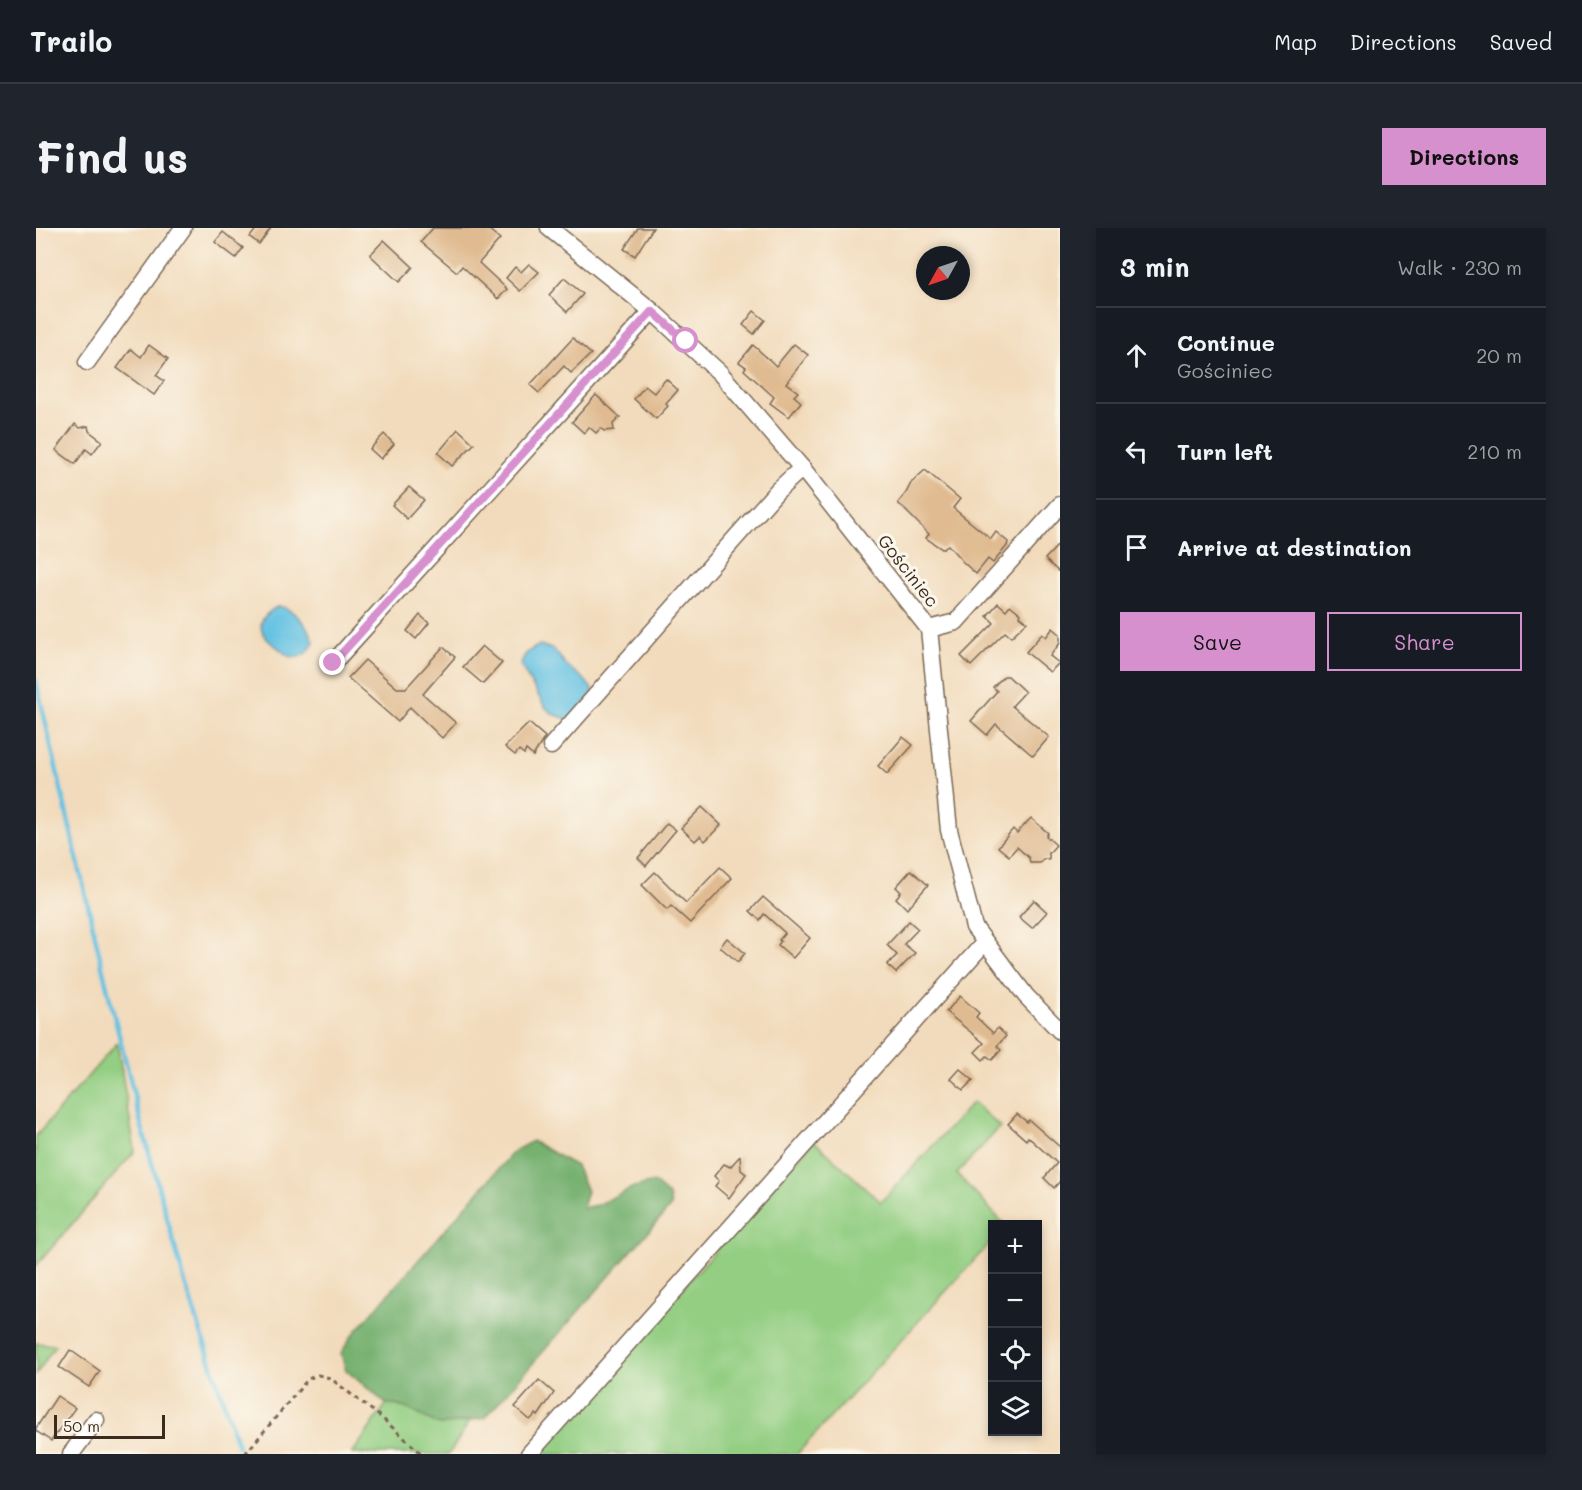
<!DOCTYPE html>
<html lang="en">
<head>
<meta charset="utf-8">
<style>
	:root { --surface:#171b24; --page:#20242c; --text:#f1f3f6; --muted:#9ea1a6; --line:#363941; --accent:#d690ce }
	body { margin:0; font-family:Mali,sans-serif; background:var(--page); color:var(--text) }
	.controls { position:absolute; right:18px; bottom:18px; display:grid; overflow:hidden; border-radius:0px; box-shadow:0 3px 9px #0003 }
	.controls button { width:54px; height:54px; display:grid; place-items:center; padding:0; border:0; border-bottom:2px solid var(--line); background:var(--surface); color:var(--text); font:30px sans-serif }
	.compass { position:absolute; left:880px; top:18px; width:54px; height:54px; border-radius:50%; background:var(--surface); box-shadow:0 3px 9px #0003; rotate:230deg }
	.scale { position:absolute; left:18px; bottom:15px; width:111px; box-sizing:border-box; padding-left:6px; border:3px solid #3b2a1e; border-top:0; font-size:16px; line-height:21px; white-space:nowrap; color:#3b2a1e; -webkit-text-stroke:4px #fbf7ec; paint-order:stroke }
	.stop { position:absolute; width:18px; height:18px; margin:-14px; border:4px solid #d690ce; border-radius:50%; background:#fff }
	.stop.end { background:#d690ce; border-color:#fff; box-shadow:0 2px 6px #0008 }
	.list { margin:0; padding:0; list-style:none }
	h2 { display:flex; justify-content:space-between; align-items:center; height:78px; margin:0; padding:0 24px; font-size:26px }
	h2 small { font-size:20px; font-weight:400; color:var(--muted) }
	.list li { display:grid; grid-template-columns:39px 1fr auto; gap:18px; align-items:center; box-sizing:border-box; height:96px; padding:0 24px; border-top:2px solid var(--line) }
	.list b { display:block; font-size:22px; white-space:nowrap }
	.list p { margin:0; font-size:20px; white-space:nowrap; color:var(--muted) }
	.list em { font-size:20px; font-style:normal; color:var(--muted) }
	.actions { display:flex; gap:12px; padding:18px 24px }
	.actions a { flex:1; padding:14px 0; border:2px solid var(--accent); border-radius:0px; text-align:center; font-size:21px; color:var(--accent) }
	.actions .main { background:var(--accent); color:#111 }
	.icon { flex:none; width:33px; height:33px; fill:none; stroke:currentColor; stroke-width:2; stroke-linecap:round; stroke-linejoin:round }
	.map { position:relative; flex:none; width:1024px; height:1226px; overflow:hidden; border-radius:0px }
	header { display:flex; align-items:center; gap:36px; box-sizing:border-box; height:84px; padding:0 30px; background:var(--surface); border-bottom:2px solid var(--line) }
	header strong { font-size:28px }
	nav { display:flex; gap:33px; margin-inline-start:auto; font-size:21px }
	.intro { display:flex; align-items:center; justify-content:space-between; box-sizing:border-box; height:144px; padding:0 36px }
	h1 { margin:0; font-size:42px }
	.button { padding:15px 27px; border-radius:0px; background:var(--accent); color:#111; font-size:21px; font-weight:700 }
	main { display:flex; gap:36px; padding:0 36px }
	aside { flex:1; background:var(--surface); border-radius:0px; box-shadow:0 3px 9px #0003 }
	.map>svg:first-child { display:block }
	.green { fill:#93ce82; stroke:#677c50; stroke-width:1.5 }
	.forest { fill:#76b170; stroke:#586e47; stroke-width:1.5 }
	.water { fill:#64c1e2; stroke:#507680; stroke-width:1.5 }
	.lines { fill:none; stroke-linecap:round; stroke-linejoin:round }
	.stream { stroke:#64c1e2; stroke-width:4.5 }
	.building { fill:#e0bb91 }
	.minor-casing { stroke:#7b6855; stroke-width:19 }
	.path { stroke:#7b6855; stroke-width:3; stroke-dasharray:4.5 4.5; stroke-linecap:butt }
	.minor { stroke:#fff; stroke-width:16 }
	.route { stroke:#d690ce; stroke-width:8 }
	.labels { text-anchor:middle; stroke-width:6; stroke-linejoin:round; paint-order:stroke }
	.street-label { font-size:18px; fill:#3b2a1e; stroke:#fbf7ec }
</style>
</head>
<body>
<header>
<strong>Trailo</strong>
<nav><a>Map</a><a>Directions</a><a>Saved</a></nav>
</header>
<div class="intro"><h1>Find us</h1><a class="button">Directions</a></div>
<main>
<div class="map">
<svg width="1024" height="1226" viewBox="0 0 1024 1226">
	<rect width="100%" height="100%" fill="#fbf7ec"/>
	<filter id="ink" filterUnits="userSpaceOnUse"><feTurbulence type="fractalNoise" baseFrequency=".0167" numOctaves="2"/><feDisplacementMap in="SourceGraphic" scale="12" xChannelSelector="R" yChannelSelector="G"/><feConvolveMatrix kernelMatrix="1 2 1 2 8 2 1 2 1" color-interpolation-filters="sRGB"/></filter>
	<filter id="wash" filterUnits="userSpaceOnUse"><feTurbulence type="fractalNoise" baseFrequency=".008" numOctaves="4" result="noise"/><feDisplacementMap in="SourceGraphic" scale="24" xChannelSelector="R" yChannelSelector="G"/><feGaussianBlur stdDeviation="1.35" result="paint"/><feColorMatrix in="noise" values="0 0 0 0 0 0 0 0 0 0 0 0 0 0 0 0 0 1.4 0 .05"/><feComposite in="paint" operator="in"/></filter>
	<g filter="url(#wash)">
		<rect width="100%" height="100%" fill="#f2dbbc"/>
		<g class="green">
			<polygon points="81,815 99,923 0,1038 0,908"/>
			<polygon points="937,874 964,899 921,946 968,996 957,996 956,1013 761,1226 498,1226 778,913 845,974"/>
			<polygon points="0,1115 19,1117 0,1147"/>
			<polygon points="351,1175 370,1180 404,1197 434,1193 413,1226 316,1226"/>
		</g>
		<polygon class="forest" points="496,913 540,938 551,963 546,980 561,977 598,959 618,954 633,968 635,978 449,1190 404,1197 370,1180 349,1175 310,1142 305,1126 314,1110 478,923"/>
		<g class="water">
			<path d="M 243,378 C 260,382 272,398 278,414 C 274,423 264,433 253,428 C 249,426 245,422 241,419 C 220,405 219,390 243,378 Z"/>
			<path d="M 504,417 L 518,422 L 531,438 L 549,452 L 558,464 L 534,492 L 517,486 L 509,479 L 485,438 C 486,426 494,422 504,417 Z"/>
		</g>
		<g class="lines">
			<polyline class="stream" points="0,453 70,755 106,899 148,1052 202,1218"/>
		</g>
		<g id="blocks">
			<g class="building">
				<polygon points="221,0 235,0 223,16 214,9"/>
				<polygon points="397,0 451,0 464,11 443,35 471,61 462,71 426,38 421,44 385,14"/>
				<polygon points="602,0 617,0 599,28 588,21"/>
				<polygon points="187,4 207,20 200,30 179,14"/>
				<polygon points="348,12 377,39 363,54 334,27"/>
				<polygon points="493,36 503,44 484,63 470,50 479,39 485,44"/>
				<polygon points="528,50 547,66 531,84 513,67"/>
				<polygon points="718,83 729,92 718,106 707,97"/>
				<polygon points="537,110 555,126 535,145 528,138 503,165 494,157"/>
				<polygon points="758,116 772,127 750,155 762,164 758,168 765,174 753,189 734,175 738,169 708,142 710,139 703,134 717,117 740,138"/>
				<polygon points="113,117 132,131 120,147 128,153 118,167 81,140 95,121 105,129"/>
				<polygon points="630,151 642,162 630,176 632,178 620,191 598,171 609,158 618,165"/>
				<polygon points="560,167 584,189 577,196 578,202 568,203 565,200 560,205 553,199 548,205 536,194"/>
				<polygon points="39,196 44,200 52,198 53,203 66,213 56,226 50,221 39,236 20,222"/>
				<polygon points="422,201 438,216 416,238 402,225"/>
				<polygon points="348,206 358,216 345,231 334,221"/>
				<polygon points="889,242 924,271 917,280 955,311 960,304 972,314 971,318 957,335 952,331 940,346 927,334 912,317 906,321 890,310 893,306 862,275 870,265 875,255"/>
				<polygon points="373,259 388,272 371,291 356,277"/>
				<polygon points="1024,315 1024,345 1009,331"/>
				<polygon points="962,375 970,382 974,377 985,386 984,388 991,394 975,409 969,404 935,438 925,428 958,395 951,388"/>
				<polygon points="384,387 393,395 380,411 371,403"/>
				<polygon points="1017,400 1024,406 1024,415 1014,428 1023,435 1014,444 990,424 1006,406 1010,409"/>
				<polygon points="446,418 466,435 447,456 427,439"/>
				<polygon points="407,419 419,429 387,466 420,495 406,510 374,479 362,494 312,450 329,432 361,460 370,460"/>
				<polygon points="968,448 972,448 989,464 976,478 1013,509 997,528 960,496 951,507 935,493 961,463 957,459"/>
				<polygon points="493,495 509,509 497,528 490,522 488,526 483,522 479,527 469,519"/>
				<polygon points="867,509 877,517 851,546 842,538"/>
				<polygon points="666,579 685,597 669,613 664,608 659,613 645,600"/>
				<polygon points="995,590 1012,605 1010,608 1020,617 1013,625 1013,631 1007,631 1004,635 994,635 993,630 981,619 973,628 962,619 977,601 981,605"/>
				<polygon points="631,595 640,602 610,638 602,630"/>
				<polygon points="684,639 696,650 654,695 635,678 631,682 606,657 619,644 650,675"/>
				<polygon points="875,642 892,657 871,681 860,670 865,664 860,659"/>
				<polygon points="727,669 774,710 757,730 742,717 745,713 743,712 749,705 728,686 724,692 714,683"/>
				<polygon points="998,672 1011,684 996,700 983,689"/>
				<polygon points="873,693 882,701 868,716 879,725 860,745 851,737 861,727 851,717"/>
				<polygon points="691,710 709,725 702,734 684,719"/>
				<polygon points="924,768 943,785 940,789 957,805 962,800 970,808 961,818 965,822 956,832 951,828 947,832 939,824 948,815 910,784"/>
				<polygon points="924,841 937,852 927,862 915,851"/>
				<polygon points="981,886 991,894 993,892 1024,919 1024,953 1018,960 1008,950 1021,935 992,909 990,912 972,896"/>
				<polygon points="704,928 705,942 710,946 693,970 679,958 683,953 678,948 688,936 694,939"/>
				<polygon points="34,1122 64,1143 53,1159 23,1139"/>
				<polygon points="503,1152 518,1165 502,1188 500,1186 494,1192 479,1179"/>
				<polygon points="21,1168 39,1180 15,1213 0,1203 0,1200"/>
			</g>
		</g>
	</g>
	<g filter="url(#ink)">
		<use href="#blocks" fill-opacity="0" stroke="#7b6855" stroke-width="1.5"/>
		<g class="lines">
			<g class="minor-casing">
				<g id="minor">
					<polyline points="513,0 616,83 684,145 766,240 893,401 913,602 938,699 990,768 1024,803"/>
					<polyline points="51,134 147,0"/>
					<polyline points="893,401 920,394 1024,277"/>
					<polyline points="297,435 616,83"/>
					<polyline points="515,518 741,263 766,240"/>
					<polyline points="35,1226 60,1192"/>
					<polyline points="493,1226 949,714"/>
				</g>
			</g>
			<polyline class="path" points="209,1226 272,1151 282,1147 294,1150 346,1190 386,1226"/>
			<use href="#minor" class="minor"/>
		</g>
	</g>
	<g class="lines" filter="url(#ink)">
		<polyline class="route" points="297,435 616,83 650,113"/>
	</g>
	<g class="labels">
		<g class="street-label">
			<text transform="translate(872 343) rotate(52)" y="6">Gościniec</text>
		</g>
	</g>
</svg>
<div class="controls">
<button>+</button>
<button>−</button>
<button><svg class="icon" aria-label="locate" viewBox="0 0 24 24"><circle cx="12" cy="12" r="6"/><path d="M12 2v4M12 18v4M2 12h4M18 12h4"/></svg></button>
<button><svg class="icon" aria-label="layers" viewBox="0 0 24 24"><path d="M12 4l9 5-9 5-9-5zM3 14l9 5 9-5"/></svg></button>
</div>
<svg class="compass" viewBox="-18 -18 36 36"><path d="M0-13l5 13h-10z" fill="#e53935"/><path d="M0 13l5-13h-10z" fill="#9ea1a6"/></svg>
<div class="scale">50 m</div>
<div class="stop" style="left:650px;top:113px"></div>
<div class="stop end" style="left:297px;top:435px"></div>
</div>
<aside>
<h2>3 min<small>Walk · 230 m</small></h2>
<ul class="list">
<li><svg class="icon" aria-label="ahead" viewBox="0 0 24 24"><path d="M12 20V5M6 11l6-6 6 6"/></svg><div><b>Continue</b><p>Gościniec</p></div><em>20 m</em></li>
<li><svg class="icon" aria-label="left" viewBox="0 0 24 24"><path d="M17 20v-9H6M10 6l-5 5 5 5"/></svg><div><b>Turn left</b></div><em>210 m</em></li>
<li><svg class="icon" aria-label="arrive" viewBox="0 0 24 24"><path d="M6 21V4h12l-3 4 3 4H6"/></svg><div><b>Arrive at destination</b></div></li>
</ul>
<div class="actions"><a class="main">Save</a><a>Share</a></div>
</aside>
</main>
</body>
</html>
